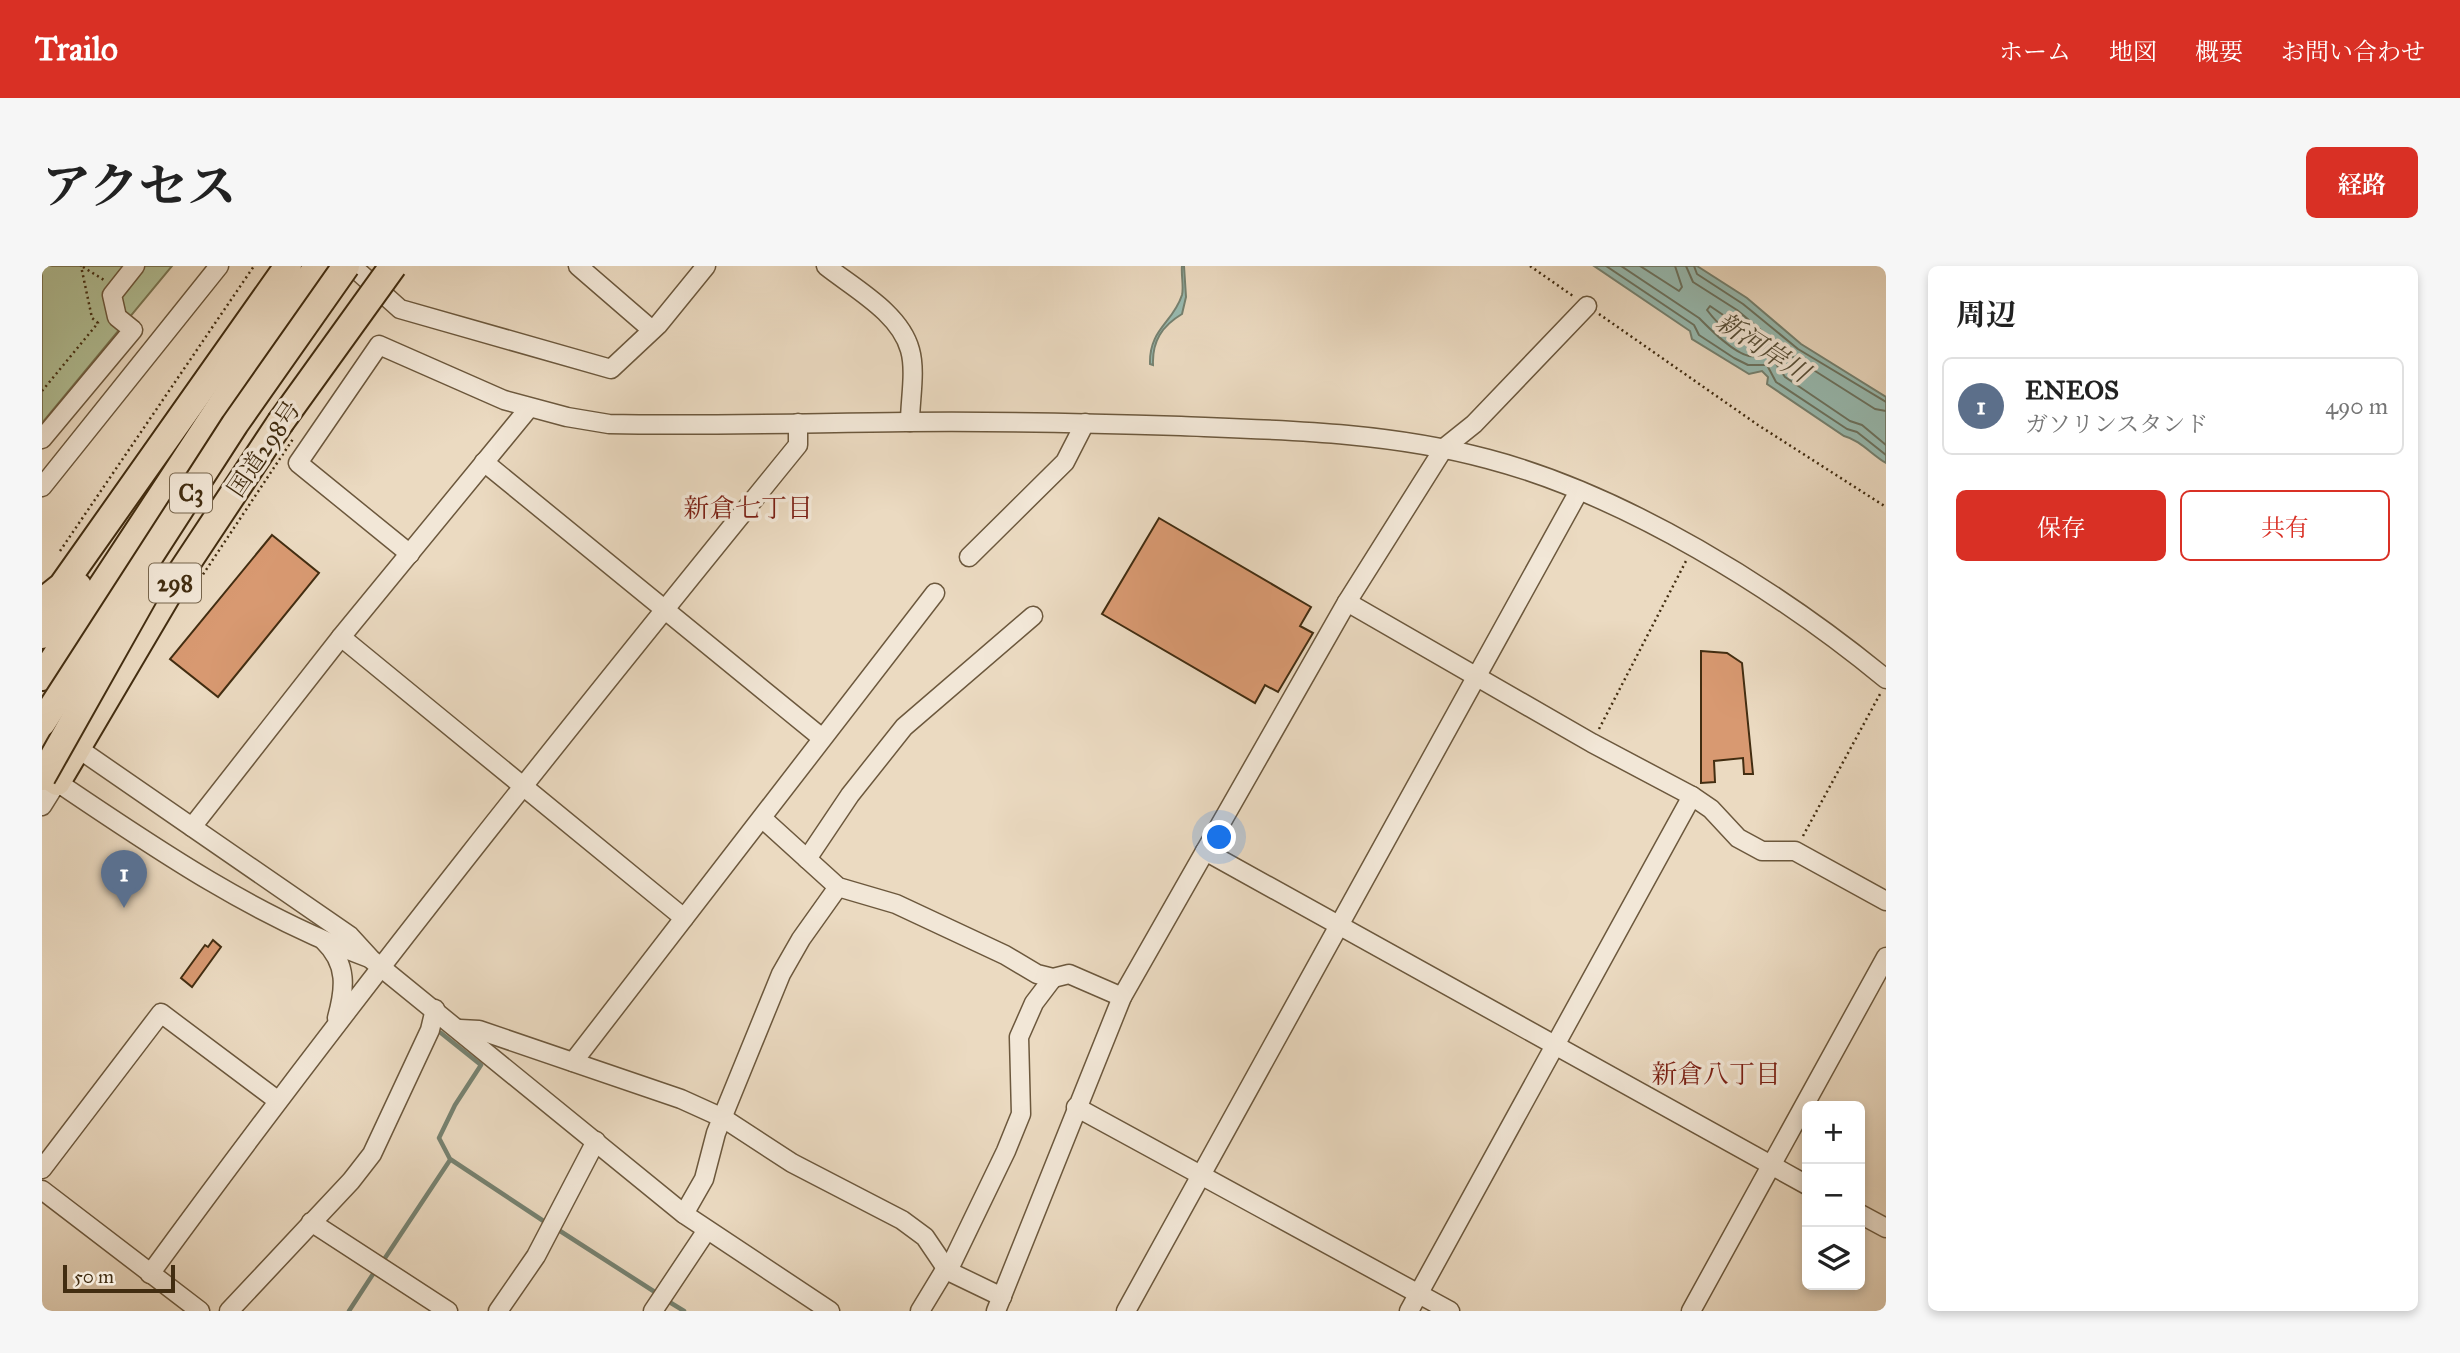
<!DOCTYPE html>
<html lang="ja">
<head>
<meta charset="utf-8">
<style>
	:root { --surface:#fff; --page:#f6f6f6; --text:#222; --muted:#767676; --line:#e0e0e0; --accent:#d93025 }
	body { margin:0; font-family:"IM FELL Great Primer","Noto Serif JP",serif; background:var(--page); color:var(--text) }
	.controls { position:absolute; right:21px; bottom:21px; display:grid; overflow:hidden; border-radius:10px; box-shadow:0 4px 10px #0003 }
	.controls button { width:63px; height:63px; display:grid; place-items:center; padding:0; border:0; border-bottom:2px solid var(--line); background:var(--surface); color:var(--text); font:35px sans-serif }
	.scale { position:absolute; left:21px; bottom:18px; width:112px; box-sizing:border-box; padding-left:7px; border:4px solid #422d11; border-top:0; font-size:19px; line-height:24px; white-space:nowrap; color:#422d11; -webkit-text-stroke:5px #f2e7d7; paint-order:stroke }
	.you { position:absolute; left:1178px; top:572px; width:24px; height:24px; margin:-18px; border:5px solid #fff; border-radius:50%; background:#1a73e8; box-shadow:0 0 0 10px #1a73e833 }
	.badge { display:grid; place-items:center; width:46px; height:46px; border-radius:50%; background:var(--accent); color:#fff; font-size:23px; font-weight:700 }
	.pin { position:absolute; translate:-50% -58px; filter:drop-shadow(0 2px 4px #0008) }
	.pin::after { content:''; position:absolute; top:37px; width:24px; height:21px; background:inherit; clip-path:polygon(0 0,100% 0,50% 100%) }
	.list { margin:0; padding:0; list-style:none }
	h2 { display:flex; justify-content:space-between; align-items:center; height:91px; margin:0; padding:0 28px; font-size:30px }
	h2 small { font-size:23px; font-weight:400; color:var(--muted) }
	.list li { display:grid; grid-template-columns:46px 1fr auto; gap:21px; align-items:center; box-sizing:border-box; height:98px; margin:0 14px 14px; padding:0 14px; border:2px solid var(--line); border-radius:10px }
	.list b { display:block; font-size:26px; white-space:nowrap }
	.list p { margin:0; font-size:23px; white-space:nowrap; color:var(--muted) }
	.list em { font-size:23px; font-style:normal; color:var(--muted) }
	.actions { display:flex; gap:14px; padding:21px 28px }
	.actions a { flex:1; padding:16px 0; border:2px solid var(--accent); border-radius:10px; text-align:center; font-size:24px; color:var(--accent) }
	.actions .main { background:var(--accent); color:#fff }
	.icon { flex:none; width:38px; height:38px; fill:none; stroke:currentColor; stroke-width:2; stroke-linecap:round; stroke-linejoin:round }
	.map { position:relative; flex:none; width:1844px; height:1045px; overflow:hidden; border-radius:10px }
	header { display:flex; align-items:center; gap:42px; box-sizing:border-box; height:98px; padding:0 35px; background:var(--accent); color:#fff }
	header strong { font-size:33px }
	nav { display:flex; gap:38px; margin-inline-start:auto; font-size:24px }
	.intro { display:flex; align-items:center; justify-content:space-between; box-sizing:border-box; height:168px; padding:0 42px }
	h1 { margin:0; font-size:49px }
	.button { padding:18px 32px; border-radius:10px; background:var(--accent); color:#fff; font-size:24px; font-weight:700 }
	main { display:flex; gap:42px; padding:0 42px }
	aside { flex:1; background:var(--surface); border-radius:10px; box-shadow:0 4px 10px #0003 }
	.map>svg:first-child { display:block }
	.green { fill:#b2c197; stroke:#7a7754; stroke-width:2 }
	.water { fill:#98bbb1; stroke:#768271; stroke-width:2 }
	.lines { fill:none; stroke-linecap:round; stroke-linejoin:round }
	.shore { stroke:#6d7461; stroke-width:2 }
	.stream { stroke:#768271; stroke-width:4.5 }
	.building { fill:#d89971; stroke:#422d11; stroke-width:2 }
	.minor-casing { stroke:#6c583d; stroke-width:21 }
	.highway-casing { stroke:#422d11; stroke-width:30 }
	.path { stroke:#422d11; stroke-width:2.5; stroke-dasharray:2 3.5; stroke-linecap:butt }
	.minor { stroke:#f2e7d7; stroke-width:18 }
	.highway { stroke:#ebdac1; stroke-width:26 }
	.highway-bridge-casing { stroke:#422d11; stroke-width:30; stroke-linecap:butt }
	.path-bridge { stroke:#422d11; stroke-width:2.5; stroke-dasharray:2 3.5; stroke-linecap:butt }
	.highway-bridge { stroke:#ebdac1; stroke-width:26 }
	.labels { text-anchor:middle; stroke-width:7; stroke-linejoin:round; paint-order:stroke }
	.shield { fill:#f2e7d7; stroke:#77654c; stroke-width:2 }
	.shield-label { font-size:23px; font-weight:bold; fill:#422d11 }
	.street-label { font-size:24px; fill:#422d11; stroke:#f2e7d7 }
	.water-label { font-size:26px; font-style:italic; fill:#585039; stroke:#f2e7d7 }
	.neighbourhood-label { font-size:26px; fill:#7a1f14; stroke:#f2e7d7 }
</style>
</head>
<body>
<header>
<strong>Trailo</strong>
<nav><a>ホーム</a><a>地図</a><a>概要</a><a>お問い合わせ</a></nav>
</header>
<div class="intro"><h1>アクセス</h1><a class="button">経路</a></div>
<main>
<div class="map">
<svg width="1844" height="1045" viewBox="0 0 1844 1045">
	<rect width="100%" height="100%" fill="#ebdac1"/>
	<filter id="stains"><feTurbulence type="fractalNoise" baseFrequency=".00286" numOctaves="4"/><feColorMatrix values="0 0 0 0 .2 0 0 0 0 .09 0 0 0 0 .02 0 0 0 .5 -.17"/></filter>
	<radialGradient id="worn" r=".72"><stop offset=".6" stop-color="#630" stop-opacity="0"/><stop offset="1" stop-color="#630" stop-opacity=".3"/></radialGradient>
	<polygon class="green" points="0,0 130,0 0,157"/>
	<g class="water">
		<path d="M 1140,0 L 1142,0 L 1144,31 L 1140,48 C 1120,60 1110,75 1111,99 L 1108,98 C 1107,63 1131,57 1140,29 C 1142,21 1139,8 1140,0 Z"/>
		<path d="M 1552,0 L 1655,0 L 1705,32 L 1759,78 L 1844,131 L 1844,197 C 1830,189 1818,174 1802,170 L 1725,118 L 1726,111 L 1720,105 L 1707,108 L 1650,73 L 1648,65 Z"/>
	</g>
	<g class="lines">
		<g class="shore">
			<polyline points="1564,0 1652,59 1657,69 1692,92 1706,99 1725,99 1734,116 1805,163 1815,166 1844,189"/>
			<path d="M 1579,0 L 1657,52 C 1667,62 1691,87 1707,90 C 1715,91 1721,88 1730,92 L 1743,111 L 1808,155 L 1820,159 L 1844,179"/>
			<polyline points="1598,0 1637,25 1640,21 1633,0"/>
			<polyline points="1644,0 1651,16 1695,44 1751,91 1833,143 1844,145"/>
			<polyline points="1652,0 1655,8 1701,38 1756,83 1844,136"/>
			<path d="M 1668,40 L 1709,68 L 1712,77 C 1696,79 1674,56 1665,44 Z"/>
		</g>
		<g class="stream">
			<polyline points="399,767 439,799 413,839 397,872 408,893 503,956"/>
			<polyline points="515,963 616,1028"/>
			<polyline points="343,992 408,894"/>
			<polyline points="629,1037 642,1045"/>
			<polyline points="307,1045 333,1005"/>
		</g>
	</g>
	<g class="building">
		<polygon points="1117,252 1269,341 1258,360 1271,367 1236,426 1223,419 1213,437 1060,348"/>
		<polygon points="230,269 277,307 176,431 128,393"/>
		<polygon points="1659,385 1685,387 1700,397 1711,508 1702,508 1701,492 1672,495 1673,516 1659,517"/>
		<polygon points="171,674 179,681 150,721 139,712 163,679 166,681"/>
	</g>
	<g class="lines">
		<g class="minor-casing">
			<g id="minor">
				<polyline points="310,0 358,43 569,103 616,59 664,0"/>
				<polyline points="536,0 610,64"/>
				<path d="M 784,0 C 813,23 858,47 868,84 C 874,105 868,134 868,156"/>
				<polyline points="0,173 91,64 75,51 70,29 93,0"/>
				<polyline points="442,196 780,472"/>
				<polyline points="0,221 177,0"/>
				<path d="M 368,288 L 256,197 L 337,79 L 462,134 L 525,151 L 567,158 C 666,160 765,157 864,156 C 955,155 1047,157 1139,160 C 1242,164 1347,166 1446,193 C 1583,229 1736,324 1844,413"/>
				<polyline points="927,291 1023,196 1043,157"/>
				<polyline points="1305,336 1550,477 1650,530 1669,543 1696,572 1720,585 1753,585 1844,635"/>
				<polyline points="299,371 642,652"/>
				<polyline points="34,481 308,670 330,694 642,948 788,1045"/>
				<path d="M 0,540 L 15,516 C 114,583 214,651 327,692"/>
				<polyline points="720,552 796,621 854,638 963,689 995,708 1011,712 1027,708 1080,731"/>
				<polyline points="150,561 299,371 487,142"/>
				<polyline points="1163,585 1765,919"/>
				<polyline points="765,593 808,529 862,461 991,350"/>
				<path d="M 282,675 C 306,698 303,723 295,752"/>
				<polyline points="418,763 437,764 639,833 681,852 750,897 860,954 883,971 906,1005 960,1031"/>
				<polyline points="531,796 893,327"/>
				<polyline points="1034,841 1408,1045"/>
				<polyline points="0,903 119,747 235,834"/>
				<polyline points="0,924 158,1045"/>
				<polyline points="642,948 662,913 674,867 739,708 759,673 796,621"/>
				<polyline points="1818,948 1844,962"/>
				<polyline points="269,956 406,1045"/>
				<polyline points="906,1005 964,885 979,848 977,771 992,737 1011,712"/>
				<path d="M 108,1008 C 315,724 535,451 756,179 L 756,157"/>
				<polyline points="187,1045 309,915 330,888 388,764 393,743"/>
				<polyline points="456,1045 494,990 554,875"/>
				<polyline points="611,1045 665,964"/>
				<polyline points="878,1045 904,1002"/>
				<polyline points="954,1045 1080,731 1305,336 1402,182 1432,158 1545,40"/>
				<polyline points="1084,1045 1537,225"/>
				<polyline points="1367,1045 1650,530"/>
				<polyline points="1649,1045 1844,691"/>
			</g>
		</g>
		<g class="highway-casing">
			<g id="highway">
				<polyline points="0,336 20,320 246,0"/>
				<polyline points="0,369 36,320"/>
				<polyline points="0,411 216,83 276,0"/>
				<polyline points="0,506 15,516 136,311 238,157"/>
			</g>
		</g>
		<g class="path">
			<polyline points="1488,0 1531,30"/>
			<polyline points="41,1 62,14"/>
			<polyline points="1557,48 1716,159 1844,241"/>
			<polyline points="0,125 56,57 50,52 39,0"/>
			<polyline points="18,285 212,0"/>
			<polyline points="1557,463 1644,295"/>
			<polyline points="1761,570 1838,428"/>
		</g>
		<use href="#minor" class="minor"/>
		<use href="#highway" class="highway"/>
		<g class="highway-bridge-casing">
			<g id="highway-bridge">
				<polyline points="238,157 351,0"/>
				<polyline points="0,457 193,158 304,0"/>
				<polyline points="0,511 107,321"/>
			</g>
		</g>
		<polyline class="path-bridge" points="158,313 251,173"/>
		<use href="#highway-bridge" class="highway-bridge"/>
	</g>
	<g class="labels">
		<g class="shield">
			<rect x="128" y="207.5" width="42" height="39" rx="5"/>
			<rect x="107" y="297.5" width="52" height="39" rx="5"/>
		</g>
		<g class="shield-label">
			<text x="149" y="235">C3</text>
			<text x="133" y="325">298</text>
		</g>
		<g class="street-label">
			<text transform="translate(222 183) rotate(-56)" y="8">国道298号</text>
		</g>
		<g class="water-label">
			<text transform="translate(1721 81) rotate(33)" y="9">新河岸川</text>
		</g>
		<g class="neighbourhood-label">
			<text x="706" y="251">新倉七丁目</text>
			<text x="1674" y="817">新倉八丁目</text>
		</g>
	</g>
	<rect width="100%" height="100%" filter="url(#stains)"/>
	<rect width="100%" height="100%" fill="url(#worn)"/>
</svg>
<div class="controls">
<button>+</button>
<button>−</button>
<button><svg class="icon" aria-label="layers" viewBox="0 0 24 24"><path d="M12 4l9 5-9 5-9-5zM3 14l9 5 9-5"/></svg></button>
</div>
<div class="scale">50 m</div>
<div class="you"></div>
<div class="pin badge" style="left:82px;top:642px;background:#5c6f8a">1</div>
</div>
<aside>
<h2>周辺<small></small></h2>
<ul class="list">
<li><span class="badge" style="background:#5c6f8a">1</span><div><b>ENEOS</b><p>ガソリンスタンド</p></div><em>490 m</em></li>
</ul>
<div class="actions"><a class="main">保存</a><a>共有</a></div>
</aside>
</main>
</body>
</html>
